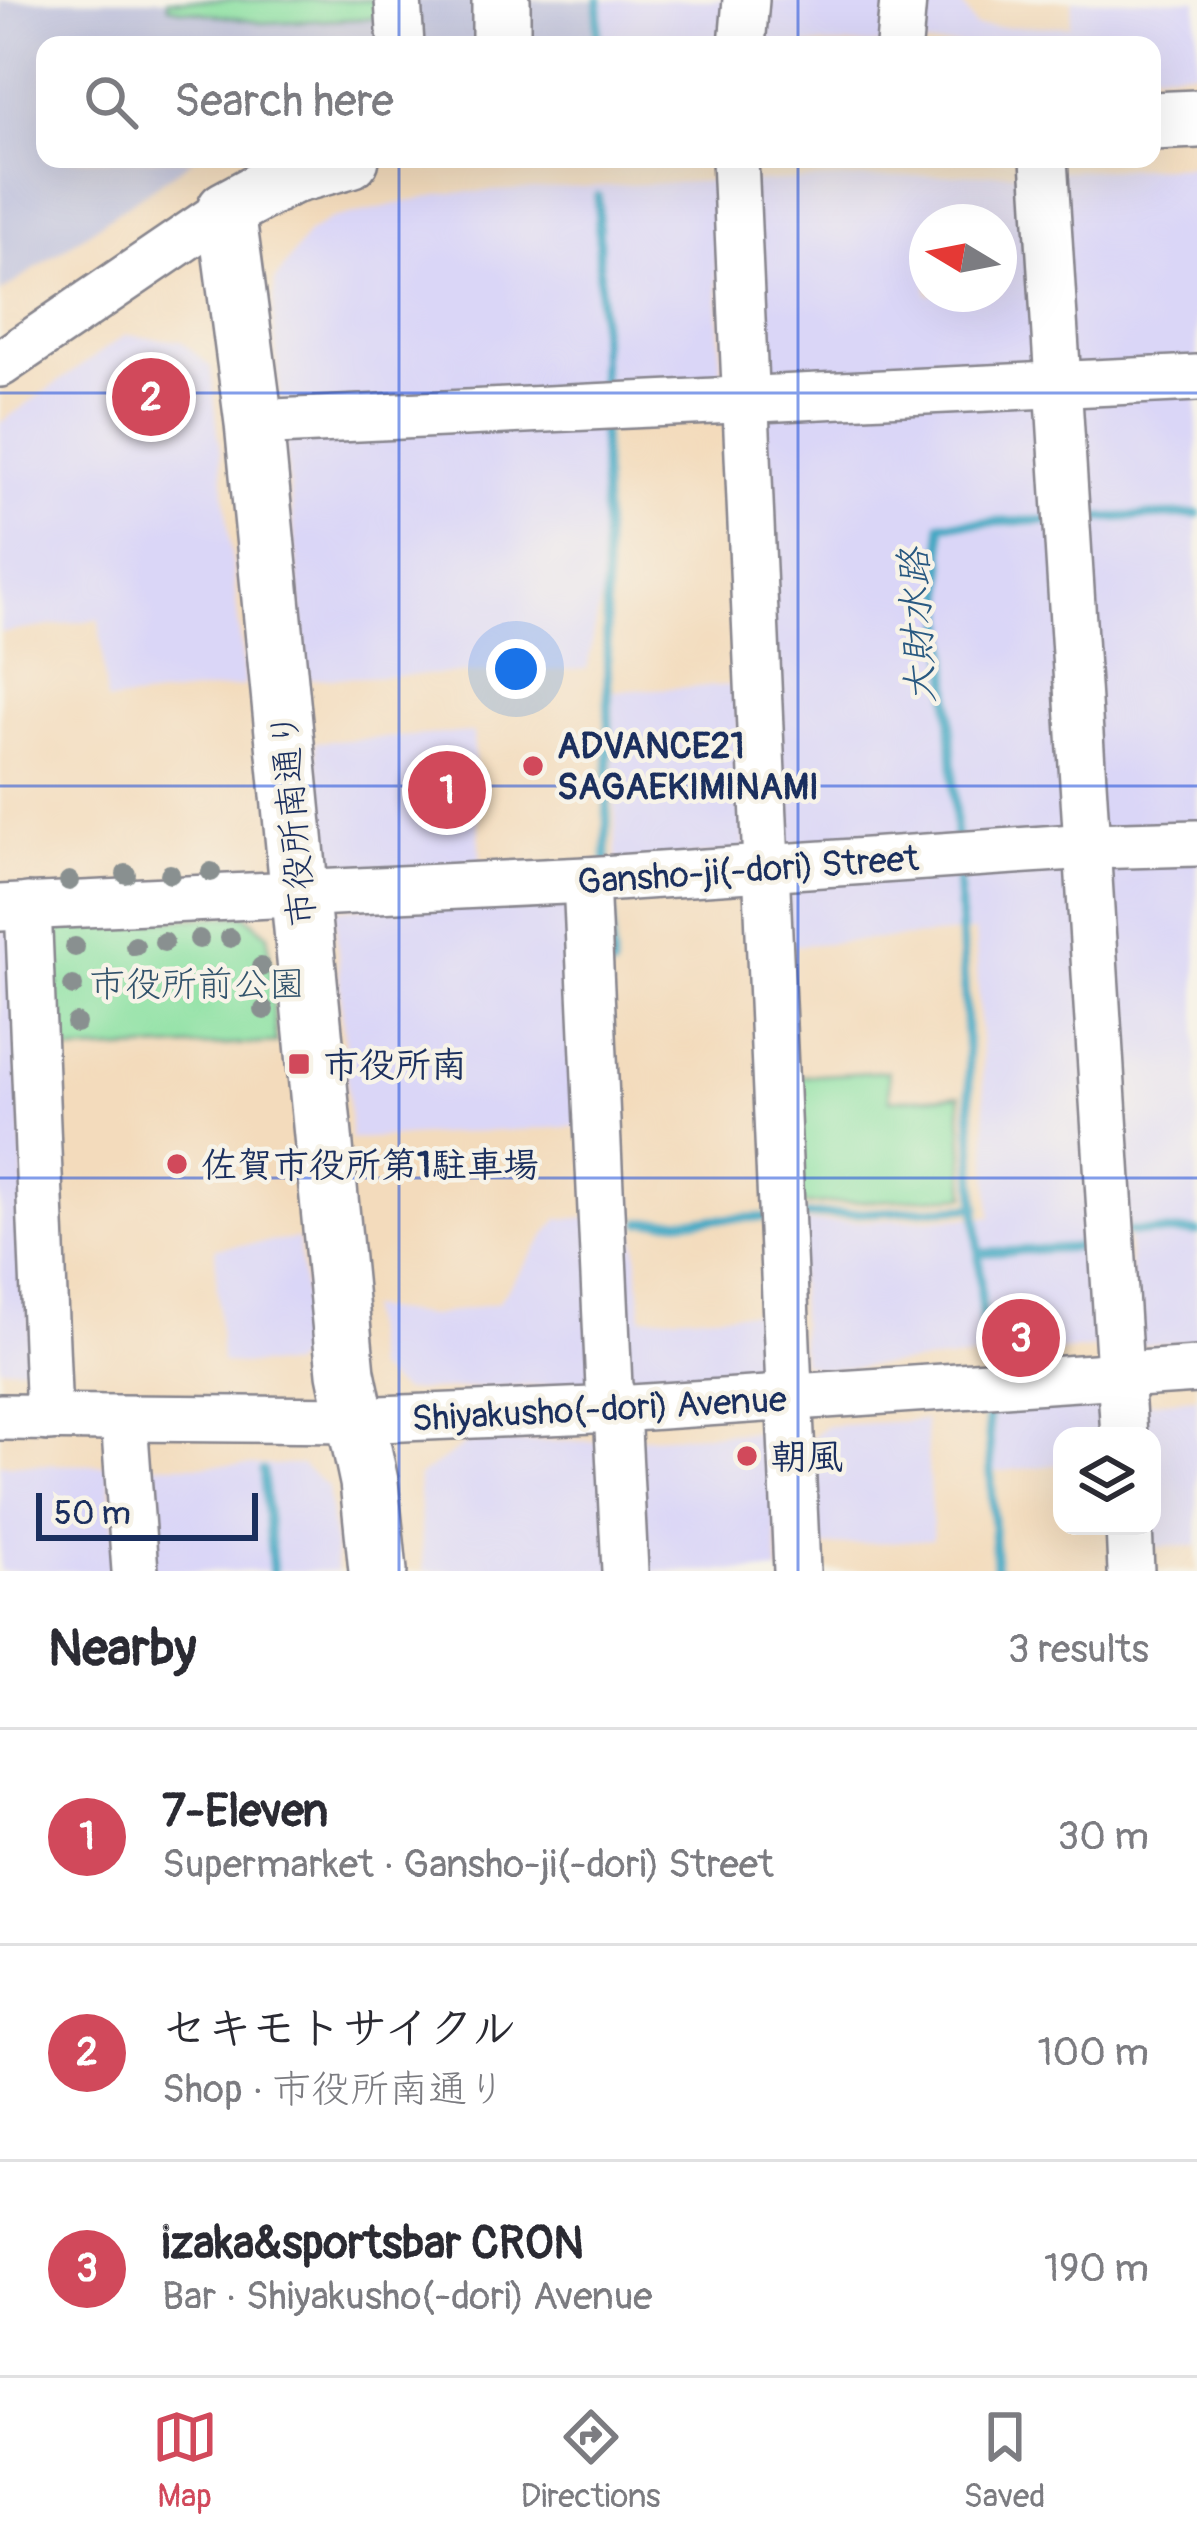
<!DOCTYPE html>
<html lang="en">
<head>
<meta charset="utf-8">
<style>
	:root { --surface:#fff; --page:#f2f2f3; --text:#2b2b33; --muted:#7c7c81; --line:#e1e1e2; --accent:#d1495b }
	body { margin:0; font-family:Pangolin,"Klee One",sans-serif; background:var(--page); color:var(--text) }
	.controls { position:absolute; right:36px; bottom:36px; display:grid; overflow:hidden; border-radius:24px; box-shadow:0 12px 48px #0002 }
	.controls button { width:108px; height:108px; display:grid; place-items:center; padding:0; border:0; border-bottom:3px solid var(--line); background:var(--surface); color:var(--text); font:60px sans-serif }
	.compass { position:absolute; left:909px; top:204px; width:108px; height:108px; border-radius:50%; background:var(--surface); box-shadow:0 12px 48px #0002; rotate:280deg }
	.scale { position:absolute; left:36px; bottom:30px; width:222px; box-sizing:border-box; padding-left:12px; border:6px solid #1b2f5e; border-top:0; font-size:33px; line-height:42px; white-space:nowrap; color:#1b2f5e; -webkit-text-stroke:9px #f7f3e8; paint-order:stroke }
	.you { position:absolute; left:516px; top:669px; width:42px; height:42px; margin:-30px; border:9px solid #fff; border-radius:50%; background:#1a73e8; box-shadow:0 0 0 18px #1a73e833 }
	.badge { display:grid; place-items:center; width:78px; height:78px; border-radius:50%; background:var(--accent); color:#fff; font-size:39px; font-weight:700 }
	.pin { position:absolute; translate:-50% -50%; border:6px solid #fff; box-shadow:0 3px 12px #0006 }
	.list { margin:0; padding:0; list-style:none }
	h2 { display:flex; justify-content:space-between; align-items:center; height:156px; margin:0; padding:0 48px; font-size:51px }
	h2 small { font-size:39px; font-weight:400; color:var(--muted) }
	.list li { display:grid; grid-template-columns:78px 1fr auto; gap:36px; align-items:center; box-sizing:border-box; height:216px; padding:0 48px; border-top:3px solid var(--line) }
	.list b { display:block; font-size:45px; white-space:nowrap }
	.list p { margin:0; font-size:39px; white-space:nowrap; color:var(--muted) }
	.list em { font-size:39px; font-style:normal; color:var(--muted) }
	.icon { flex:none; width:66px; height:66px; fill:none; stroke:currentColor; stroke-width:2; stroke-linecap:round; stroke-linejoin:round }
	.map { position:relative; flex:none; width:1197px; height:1571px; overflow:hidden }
	.search { position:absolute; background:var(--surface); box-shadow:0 12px 48px #0002; left:36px; right:36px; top:36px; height:132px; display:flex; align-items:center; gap:30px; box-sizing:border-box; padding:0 42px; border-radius:24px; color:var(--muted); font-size:45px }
	.sheet { height:804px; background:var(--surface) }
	nav { display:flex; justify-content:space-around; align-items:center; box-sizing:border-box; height:168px; border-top:3px solid var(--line); background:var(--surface); font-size:33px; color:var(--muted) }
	nav a { display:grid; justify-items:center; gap:6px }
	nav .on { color:var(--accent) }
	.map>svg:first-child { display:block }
	.built { fill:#dad6f7; fill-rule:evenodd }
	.industrial { fill:#c0c2dd }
	.green { fill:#8ce1a3; stroke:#548880; stroke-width:3 }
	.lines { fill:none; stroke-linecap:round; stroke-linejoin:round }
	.stream { stroke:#43a7c3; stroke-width:9 }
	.minor-casing { stroke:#87858d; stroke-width:50 }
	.major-casing { stroke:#87858d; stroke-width:62 }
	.minor { stroke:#fff; stroke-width:45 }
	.major { stroke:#fff; stroke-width:57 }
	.tree { fill:#899090 }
	.grid { fill:none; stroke:#1d4ed8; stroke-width:3; stroke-opacity:0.55 }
	.poi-dot { fill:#d1495b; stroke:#f7f3e8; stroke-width:4.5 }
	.labels { text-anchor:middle; stroke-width:9; stroke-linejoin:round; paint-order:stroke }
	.poi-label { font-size:36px; font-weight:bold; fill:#1b2f5e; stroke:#f7f3e8; text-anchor:start }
	.street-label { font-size:36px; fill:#1b2f5e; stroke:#f7f3e8 }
	.park-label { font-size:36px; fill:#32536c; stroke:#f7f3e8 }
	.water-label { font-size:39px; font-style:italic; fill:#295981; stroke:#f7f3e8 }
</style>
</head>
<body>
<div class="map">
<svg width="1197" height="1571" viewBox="0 0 1197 1571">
	<rect width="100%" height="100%" fill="#f7f3e8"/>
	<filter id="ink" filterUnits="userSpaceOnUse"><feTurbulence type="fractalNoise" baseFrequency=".00833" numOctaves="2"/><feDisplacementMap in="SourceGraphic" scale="24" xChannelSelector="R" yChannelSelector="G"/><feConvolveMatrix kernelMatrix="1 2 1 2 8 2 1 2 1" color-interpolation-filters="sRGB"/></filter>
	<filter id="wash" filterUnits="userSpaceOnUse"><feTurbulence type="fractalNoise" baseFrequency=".004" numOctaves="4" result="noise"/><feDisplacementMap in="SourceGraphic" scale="48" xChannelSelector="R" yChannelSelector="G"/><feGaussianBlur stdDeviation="2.7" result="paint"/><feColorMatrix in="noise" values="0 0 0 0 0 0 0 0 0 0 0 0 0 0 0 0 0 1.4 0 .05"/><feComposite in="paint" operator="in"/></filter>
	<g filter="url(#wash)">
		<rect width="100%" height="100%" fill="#f3dbbc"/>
		<g class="built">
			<polygon points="601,0 959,0 976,27 1070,26 1073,0 1197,0 1197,70 1152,72 1152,45 601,45"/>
			<path d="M 1197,166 L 1197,831 L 781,845 L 763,407 L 1069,371 L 776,381 L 760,374 L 750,182 ZM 927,222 L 999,222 L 999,294 L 927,294 Z"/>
			<polygon points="713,181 722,388 598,395 601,597 587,669 308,679 273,318 275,281 308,233 331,219 446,193"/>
			<polygon points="125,335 181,341 211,367 245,686 107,702 99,619 0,633 0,423"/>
			<polygon points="737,685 746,851 616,864 613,691"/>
			<polygon points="473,732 481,869 339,876 327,866 315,742"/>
			<polygon points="1197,856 1197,1341 1136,1346 1102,859"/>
			<polygon points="1077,860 1111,1347 819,1370 802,1362 796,1223 991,1217 975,932 788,946 786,891 799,880"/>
			<polygon points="577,895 588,1126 351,1139 335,909"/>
			<polygon points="0,931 14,931 32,1367 0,1367"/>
			<polygon points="633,1198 642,1317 767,1312 772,1366 765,1375 619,1381 608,1199"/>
			<polygon points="591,1218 598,1384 402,1391 374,1370 367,1308 431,1316 497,1303 558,1219"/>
			<polygon points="298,1239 310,1347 290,1366 221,1363 215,1248"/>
			<polygon points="1197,1398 1197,1546 1140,1547 1139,1526 1152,1526 1152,1436 1134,1436 1132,1404"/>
			<polygon points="1114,1402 1117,1436 1062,1436 1062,1464 995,1472 993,1412"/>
			<polygon points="925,1420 933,1539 812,1547 807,1442 825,1426"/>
			<polygon points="771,1431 778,1571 634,1571 628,1438"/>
			<polygon points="613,1441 618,1571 424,1571 418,1477 469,1442"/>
			<polygon points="0,1464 108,1465 118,1571 0,1571"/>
			<polygon points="141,1465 302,1465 328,1487 337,1571 150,1571"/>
		</g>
		<g class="industrial">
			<polygon points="0,0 481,0 482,45 45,45 45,159 194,159 0,293"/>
			<rect x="521" y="0" width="80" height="45"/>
		</g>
		<g class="green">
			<polygon points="168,0 380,0 381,18 262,23 168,7"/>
			<polygon points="245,915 268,934 276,1043 49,1053 42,928"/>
			<polygon points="888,1071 890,1100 960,1095 966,1196 799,1205 792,1077"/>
		</g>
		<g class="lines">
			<g class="stream">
				<polyline points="597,45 599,0"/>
				<polyline points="598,196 602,385"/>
				<polyline points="602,421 609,738 606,863"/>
				<polyline points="1078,519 1197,514"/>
				<polyline points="956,836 941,524 1055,520"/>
				<polyline points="958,874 984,1352"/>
				<polyline points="611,896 612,967"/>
				<polyline points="797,1216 978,1207"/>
				<polyline points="641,1222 768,1217"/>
				<polyline points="1128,1232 1197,1232"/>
				<polyline points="980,1253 1079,1247 1098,1237"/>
				<polyline points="988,1417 996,1571"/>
				<polyline points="263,1471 273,1571"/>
			</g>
		</g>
	</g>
	<g filter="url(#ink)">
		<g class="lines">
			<g class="minor-casing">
				<g id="minor">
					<polyline points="398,0 401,45"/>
					<polyline points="742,45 746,0"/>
					<polyline points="899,45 903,0"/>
					<polyline points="735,159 797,1571"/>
					<polyline points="1044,159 1124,1436"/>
					<polyline points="0,364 226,210"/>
					<polyline points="254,423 1197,378"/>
					<polyline points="586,880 609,1387 617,1409 625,1571"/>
					<polyline points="28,906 49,1418"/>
					<polyline points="0,908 586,880 1089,846 1197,843"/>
					<polyline points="0,1417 356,1420 617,1409 1197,1370"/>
					<polyline points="124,1419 135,1571"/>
					<polyline points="1129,1526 1131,1571"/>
				</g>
			</g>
			<g class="major-casing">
				<g id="major">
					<polyline points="501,0 501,45"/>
					<polyline points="1152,121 1197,119"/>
					<polyline points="350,159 289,176 226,210 254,423 346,1373 369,1482 378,1571"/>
				</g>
			</g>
			<use href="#minor" class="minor"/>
			<use href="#major" class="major"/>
		</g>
		<g class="tree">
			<circle cx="211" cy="872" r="10"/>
			<circle cx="126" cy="874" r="10"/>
			<circle cx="170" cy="874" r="10"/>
			<circle cx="69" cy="881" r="10"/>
			<circle cx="230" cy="938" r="10"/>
			<circle cx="199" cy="939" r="10"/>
			<circle cx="164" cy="942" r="10"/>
			<circle cx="135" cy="946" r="10"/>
			<circle cx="75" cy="947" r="10"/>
			<circle cx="261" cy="967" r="10"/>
			<circle cx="73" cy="986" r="10"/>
			<circle cx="264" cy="1010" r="10"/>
			<circle cx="76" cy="1023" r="10"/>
		</g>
	</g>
	<path class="grid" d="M 399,0 L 399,45M 798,0 L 798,45M 399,159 L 399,1571M 798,159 L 798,1571M 0,393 L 1197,393M 0,786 L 1197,786M 0,1178 L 1197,1178"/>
	<g class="poi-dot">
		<circle cx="533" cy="766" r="12"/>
		<rect x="287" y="1052" width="24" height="24" rx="6"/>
		<circle cx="177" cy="1164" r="12"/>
		<circle cx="747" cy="1456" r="12"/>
	</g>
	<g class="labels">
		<g class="poi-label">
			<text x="557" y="758">ADVANCE21<tspan x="557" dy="41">SAGAEKIMINAMI</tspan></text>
			<text x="323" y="1077">市役所南</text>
			<text x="201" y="1177">佐賀市役所第1駐車場</text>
			<text x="771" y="1469">朝風</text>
		</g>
		<g class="street-label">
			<text transform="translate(292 819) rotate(-95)" y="13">市役所南通り</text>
			<text transform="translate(748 869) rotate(-4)" y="13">Gansho-ji(-dori) Street</text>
			<text transform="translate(599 1408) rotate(-3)" y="13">Shiyakusho(-dori) Avenue</text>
		</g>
		<g class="park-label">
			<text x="197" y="996">市役所前公園</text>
		</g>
		<g class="water-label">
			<text transform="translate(916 626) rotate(-93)" y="14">大財水路</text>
		</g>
	</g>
</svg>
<div class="controls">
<button><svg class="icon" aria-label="layers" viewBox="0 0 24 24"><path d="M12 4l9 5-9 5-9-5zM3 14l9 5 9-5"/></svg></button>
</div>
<svg class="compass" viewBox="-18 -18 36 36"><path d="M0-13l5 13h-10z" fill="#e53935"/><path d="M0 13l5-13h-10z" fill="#7c7c81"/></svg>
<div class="scale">50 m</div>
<div class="you"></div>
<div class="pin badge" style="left:447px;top:790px">1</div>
<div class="pin badge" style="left:151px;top:397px">2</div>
<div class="pin badge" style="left:1021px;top:1338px">3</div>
<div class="search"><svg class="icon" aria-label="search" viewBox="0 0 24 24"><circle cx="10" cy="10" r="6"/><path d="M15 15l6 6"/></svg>Search here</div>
</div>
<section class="sheet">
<h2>Nearby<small>3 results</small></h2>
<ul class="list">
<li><span class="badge">1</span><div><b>7-Eleven</b><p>Supermarket · Gansho-ji(-dori) Street</p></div><em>30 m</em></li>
<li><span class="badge">2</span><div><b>セキモトサイクル</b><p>Shop · 市役所南通り</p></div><em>100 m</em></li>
<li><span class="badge">3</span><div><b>izaka&amp;sportsbar CRON</b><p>Bar · Shiyakusho(-dori) Avenue</p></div><em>190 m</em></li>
</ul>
</section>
<nav>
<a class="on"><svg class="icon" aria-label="map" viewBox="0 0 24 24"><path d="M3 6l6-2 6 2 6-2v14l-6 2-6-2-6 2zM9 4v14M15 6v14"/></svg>Map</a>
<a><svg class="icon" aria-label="directions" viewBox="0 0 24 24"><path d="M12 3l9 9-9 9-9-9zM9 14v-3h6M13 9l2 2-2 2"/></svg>Directions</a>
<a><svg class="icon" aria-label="saved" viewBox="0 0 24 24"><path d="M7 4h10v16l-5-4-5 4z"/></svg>Saved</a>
</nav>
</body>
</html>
